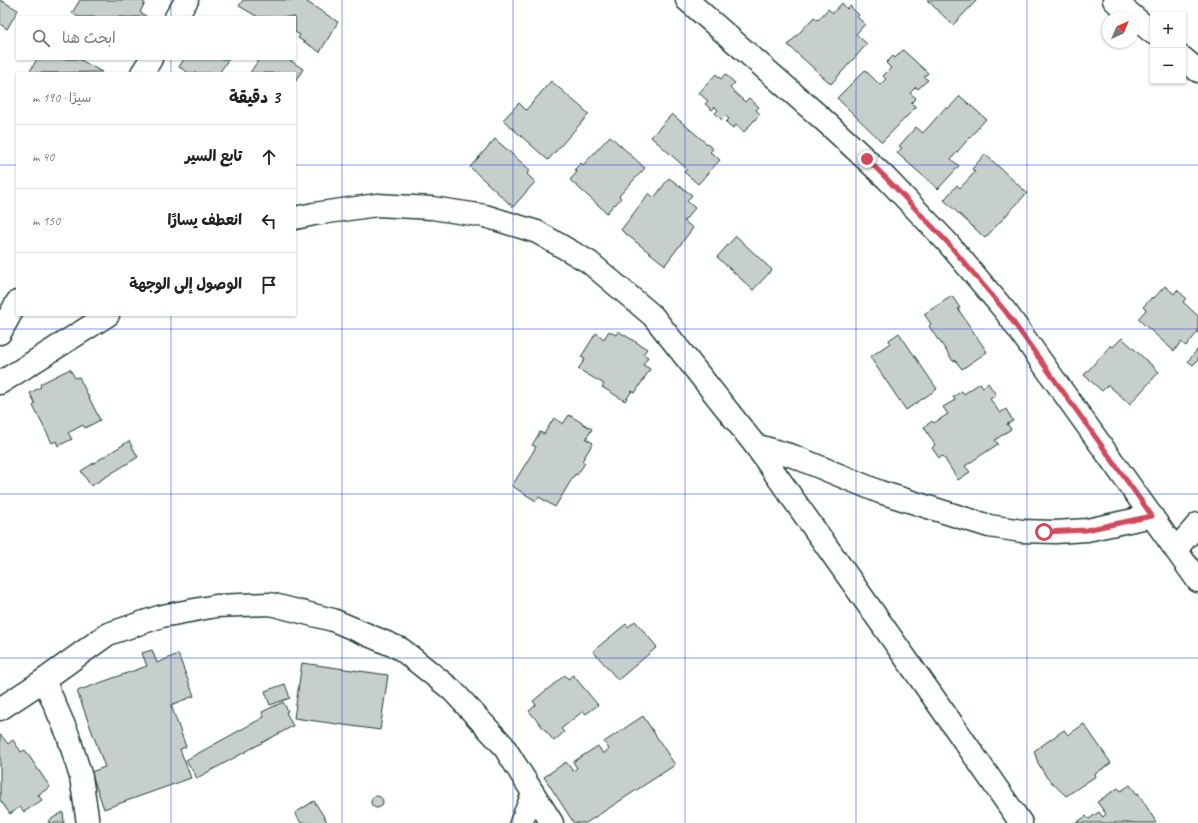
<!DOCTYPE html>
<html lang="ar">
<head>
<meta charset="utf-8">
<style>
	:root { --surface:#fff; --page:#f6f6f6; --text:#222; --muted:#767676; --line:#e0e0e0 }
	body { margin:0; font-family:Caveat,"Playpen Sans Arabic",sans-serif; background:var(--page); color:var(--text); direction:rtl }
	.controls { position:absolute; right:12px; top:12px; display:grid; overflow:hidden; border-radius:0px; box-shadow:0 1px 3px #0004 }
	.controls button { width:36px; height:36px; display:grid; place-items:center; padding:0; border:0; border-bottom:1px solid var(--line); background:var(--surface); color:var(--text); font:20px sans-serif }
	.compass { position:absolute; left:1102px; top:12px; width:36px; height:36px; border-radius:50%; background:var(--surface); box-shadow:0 1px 3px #0004; rotate:44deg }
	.stop { position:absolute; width:12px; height:12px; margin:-9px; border:3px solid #d1495b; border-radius:50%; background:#fff }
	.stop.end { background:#d1495b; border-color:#fff; box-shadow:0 1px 4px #0008 }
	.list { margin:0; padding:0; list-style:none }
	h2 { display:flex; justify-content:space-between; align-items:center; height:52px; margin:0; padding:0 16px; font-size:17px }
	h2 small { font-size:13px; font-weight:400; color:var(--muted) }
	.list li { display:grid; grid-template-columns:26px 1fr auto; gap:12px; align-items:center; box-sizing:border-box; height:64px; padding:0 16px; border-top:1px solid var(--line) }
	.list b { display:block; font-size:15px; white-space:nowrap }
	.list em { font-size:13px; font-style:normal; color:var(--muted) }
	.icon { flex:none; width:22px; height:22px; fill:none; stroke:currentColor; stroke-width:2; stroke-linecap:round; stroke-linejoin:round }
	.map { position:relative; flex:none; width:1198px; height:823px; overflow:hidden; direction:ltr }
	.search { position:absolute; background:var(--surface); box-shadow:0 1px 3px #0004; left:16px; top:16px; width:280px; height:44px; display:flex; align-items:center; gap:10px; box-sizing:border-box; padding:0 14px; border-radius:0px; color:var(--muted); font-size:15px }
	.panel { position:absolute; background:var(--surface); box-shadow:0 1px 3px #0004; left:16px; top:72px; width:280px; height:244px; border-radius:0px; direction:rtl }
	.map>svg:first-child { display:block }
	.building { fill:#c7cfcc; stroke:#1f3d34 }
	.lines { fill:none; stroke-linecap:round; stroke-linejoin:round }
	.minor-casing { stroke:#1f3d34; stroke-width:25 }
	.minor { stroke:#fff; stroke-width:22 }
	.route { stroke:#d1495b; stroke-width:5 }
	.grid { fill:none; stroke:#1d4ed8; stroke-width:1; stroke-opacity:0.55 }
</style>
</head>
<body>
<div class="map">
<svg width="1198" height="823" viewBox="0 0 1198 823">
	<rect width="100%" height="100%" fill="#fff"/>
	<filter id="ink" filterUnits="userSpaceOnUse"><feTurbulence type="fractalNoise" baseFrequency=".025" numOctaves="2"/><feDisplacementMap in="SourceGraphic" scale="8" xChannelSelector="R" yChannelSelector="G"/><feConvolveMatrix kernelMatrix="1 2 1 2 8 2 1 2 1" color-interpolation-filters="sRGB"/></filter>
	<g filter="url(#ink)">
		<g class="building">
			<polygon points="0,0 18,10 7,29 0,24"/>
			<polygon points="80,0 140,0 145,3 140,12 147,17 78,17 72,13"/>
			<polygon points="243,0 308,0 307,2 338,22 320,52 298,38 300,35 295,32 295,17 258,17 239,6"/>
			<polygon points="927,0 975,0 976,1 953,25"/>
			<polygon points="842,3 847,9 850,6 859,15 857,17 865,24 856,34 867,44 831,84 788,45 814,17 818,20 828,9 833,13"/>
			<polygon points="903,50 928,73 924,77 928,80 918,89 916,87 910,93 916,98 911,103 916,107 882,142 837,98 865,70 880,85 886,79 883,76 891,68 886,63 893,56 895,58"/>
			<polygon points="37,59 79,59 102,72 29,73"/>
			<polygon points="184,59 229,59 219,73 189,73 179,67"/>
			<polygon points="259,59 288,59 303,69 295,82 295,73 250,73"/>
			<polygon points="716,74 721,79 725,74 735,83 730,88 745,102 749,98 759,107 756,110 760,114 744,132 736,125 733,128 726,122 729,119 726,116 722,120 715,113 718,110 715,107 712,110 705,104 708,101 699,93"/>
			<polygon points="551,81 589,114 548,160 503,120 519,103 526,110"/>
			<polygon points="960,96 986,119 951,159 959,166 938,189 897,153 902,148 899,146 916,127 923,133 946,107 948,109"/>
			<polygon points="672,114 713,149 710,152 720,160 698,184 684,172 687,169 651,137"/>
			<polygon points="610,136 645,168 619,196 621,198 615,205 614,204 607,213 570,180 577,172 575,169 581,163 583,165"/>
			<polygon points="495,139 530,170 527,174 535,182 513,207 470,167"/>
			<polygon points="985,154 1027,193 985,238 944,200 957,185 960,188 975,172 972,169"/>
			<polygon points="669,178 692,195 687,201 695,208 684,221 693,228 665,265 621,230 649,193 654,198"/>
			<polygon points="736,236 772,270 753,290 717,257"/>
			<polygon points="1165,286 1174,294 1177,290 1186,298 1183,302 1198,316 1198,332 1186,346 1181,342 1174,351 1138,319 1146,310 1143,307 1152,297 1153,299"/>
			<polygon points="952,296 960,308 958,309 987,352 962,369 955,360 953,361 939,340 938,340 929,326 931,324 924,314"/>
			<polygon points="609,331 616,335 618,331 647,349 643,354 648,357 643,365 650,369 635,393 632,391 625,401 602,387 604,384 578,369 585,359 581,357 596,333 604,339"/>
			<polygon points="899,333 937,389 906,410 870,357 890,343 889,340"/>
			<polygon points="1122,338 1159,372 1130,404 1108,385 1102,391 1084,375 1111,345 1113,347"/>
			<polygon points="1198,349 1198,360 1193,365 1188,361"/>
			<polygon points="70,369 75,378 79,377 100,420 85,428 83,425 68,433 72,439 58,446 56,441 52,443 33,406 35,404 30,393 41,387 40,384"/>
			<polygon points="980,383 983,387 988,383 996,395 990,399 1000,413 1006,409 1013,421 1007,424 1011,429 995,440 998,444 965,466 970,472 958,480 943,456 939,458 932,448 935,445 924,427 932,421 934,423 948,414 943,407 955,400 953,397 962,391 964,394"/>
			<polygon points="569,415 592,429 586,439 593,443 582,461 585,463 577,475 575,474 555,507 539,497 536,501 512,486 536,447 532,445 540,432 544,434 554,418 563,424"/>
			<polygon points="129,441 138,457 91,486 81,471"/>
			<polygon points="635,621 657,647 618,680 593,651 626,624 628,627"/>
			<polygon points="152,650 157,663 178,654 194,696 171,705 186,747 180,749 191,778 104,809 91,772 105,767 77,691 147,666 142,653"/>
			<polygon points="302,663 388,675 380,730 294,718"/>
			<polygon points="565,675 568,679 573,675 598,705 586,714 583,711 561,729 564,732 554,741 529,711 536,705 533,701"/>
			<polygon points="285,684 290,698 270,705 265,691"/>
			<polygon points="283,702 288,711 286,712 293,726 197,778 186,760 264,717 262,712"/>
			<polygon points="643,716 675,765 586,823 574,823 544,777 566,762 573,771 577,768 573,762 598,746 603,754 609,749 604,742"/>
			<polygon points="1084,724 1111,763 1095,774 1096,776 1066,796 1047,778 1038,763 1034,751 1064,730 1068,735"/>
			<polygon points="1,735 8,744 13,740 21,752 25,750 50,787 38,795 42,800 24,812 20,807 10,814 0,800 0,736"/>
			<polygon points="1130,785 1137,794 1138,793 1156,822 1155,823 1076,823 1086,816 1089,819 1099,812 1103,817 1106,814 1097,802 1118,788 1121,791"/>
			<circle cx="377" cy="802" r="6"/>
			<polygon points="314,801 328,823 301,823 295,813"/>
			<polygon points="63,812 64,823 49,823 48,821"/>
		</g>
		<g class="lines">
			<g class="minor-casing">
				<g id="minor">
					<polyline points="687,0 827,123 886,178 947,242 1006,312 1198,581"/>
					<polyline points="1114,0 1153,33"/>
					<polyline points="176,17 187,0"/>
					<polyline points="1183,58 1198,71"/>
					<polyline points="142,73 151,59"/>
					<polyline points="295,218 314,214 377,205 432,208 485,216 537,232 589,262 653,316 755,445 953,725 1021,823"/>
					<polyline points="0,333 17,302"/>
					<polyline points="0,383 108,315"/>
					<polyline points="755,445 793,456 880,492 989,526 1022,531 1055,532 1087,530 1152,516"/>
					<polyline points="1176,549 1198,524"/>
					<polyline points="44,680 68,735 81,777 88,823"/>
					<polyline points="0,709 44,680 108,634 162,616 216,606 270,604 333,620 401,649 452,690 503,745 552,823"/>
					<polyline points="521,823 533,794"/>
				</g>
			</g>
			<use href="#minor" class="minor"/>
		</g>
	</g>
	<g class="lines" filter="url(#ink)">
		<polyline class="route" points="867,159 886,178 947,242 1006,312 1152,516 1086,530 1044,532"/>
	</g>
	<path class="grid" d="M 171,0 L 171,17M 342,0 L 342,823M 513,0 L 513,823M 685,0 L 685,823M 856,0 L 856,823M 1027,0 L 1027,823M 171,59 L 171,73M 0,165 L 17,165M 295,165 L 1198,165M 171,315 L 171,823M 0,329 L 1198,329M 0,494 L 1198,494M 0,658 L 1198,658"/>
</svg>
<div class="controls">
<button>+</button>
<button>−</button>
</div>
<svg class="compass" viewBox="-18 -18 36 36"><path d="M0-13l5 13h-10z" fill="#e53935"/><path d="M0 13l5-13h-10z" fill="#767676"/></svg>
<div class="stop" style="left:1044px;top:532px"></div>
<div class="stop end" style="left:867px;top:159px"></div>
<div class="search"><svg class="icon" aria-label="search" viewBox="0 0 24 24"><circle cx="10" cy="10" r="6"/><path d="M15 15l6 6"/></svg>ابحث هنا</div>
<section class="panel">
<h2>3 دقيقة<small>سيرًا · 190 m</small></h2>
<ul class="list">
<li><svg class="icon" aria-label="ahead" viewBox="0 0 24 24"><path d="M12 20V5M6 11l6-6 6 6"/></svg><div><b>تابع السير</b></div><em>40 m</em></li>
<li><svg class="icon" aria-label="left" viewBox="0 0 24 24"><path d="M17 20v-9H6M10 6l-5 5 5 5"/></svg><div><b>انعطف يسارًا</b></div><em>150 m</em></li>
<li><svg class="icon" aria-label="arrive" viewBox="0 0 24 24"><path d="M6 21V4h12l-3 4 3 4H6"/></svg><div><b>الوصول إلى الوجهة</b></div></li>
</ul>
</section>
</div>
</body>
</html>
